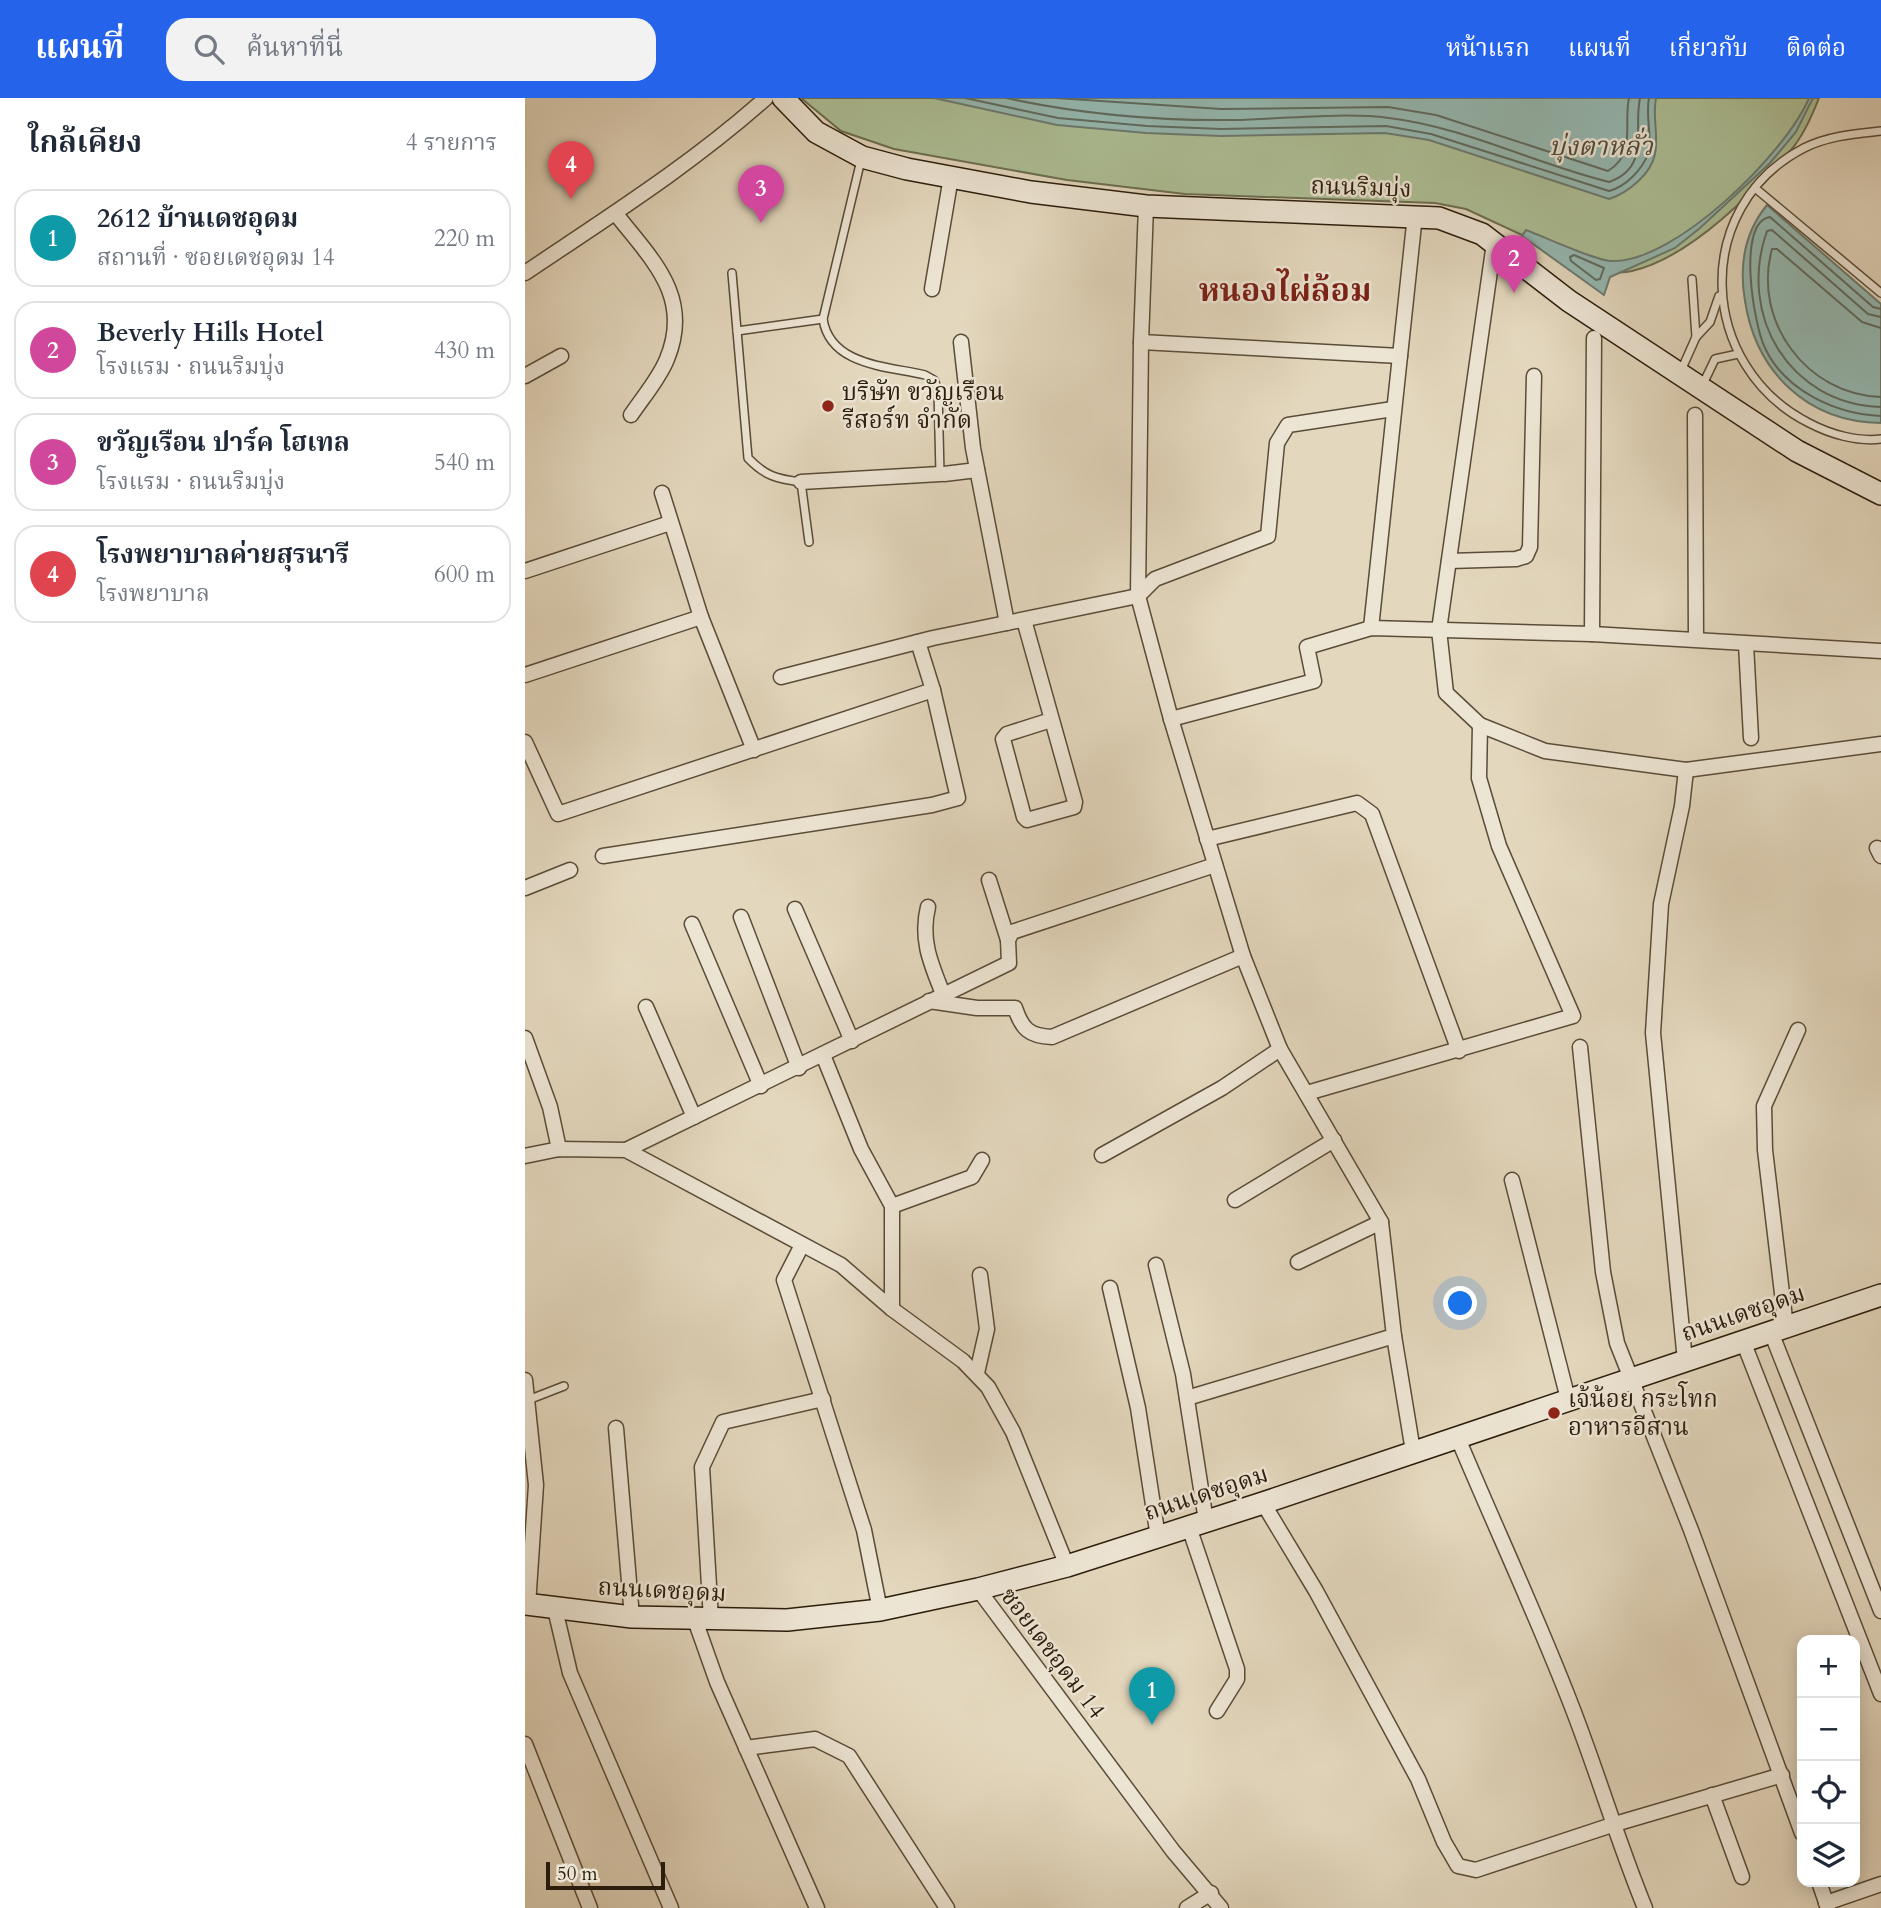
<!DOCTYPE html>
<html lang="th">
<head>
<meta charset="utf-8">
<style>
	:root { --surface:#fff; --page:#f2f2f3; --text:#1f2937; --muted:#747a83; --line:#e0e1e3; --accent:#2563eb }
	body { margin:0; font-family:Cardo,"Noto Serif Thai",serif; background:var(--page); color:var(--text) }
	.controls { position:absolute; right:21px; bottom:21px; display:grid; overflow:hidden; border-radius:14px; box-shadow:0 4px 18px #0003 }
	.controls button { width:63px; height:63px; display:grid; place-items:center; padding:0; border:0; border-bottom:2px solid var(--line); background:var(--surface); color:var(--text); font:35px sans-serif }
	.scale { position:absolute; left:21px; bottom:18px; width:119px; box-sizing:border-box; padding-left:7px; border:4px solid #2c1d0c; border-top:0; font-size:19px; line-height:24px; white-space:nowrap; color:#2c1d0c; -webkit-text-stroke:5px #ede5d4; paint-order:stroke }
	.you { position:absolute; left:936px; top:1206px; width:24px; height:24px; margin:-18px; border:5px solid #fff; border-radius:50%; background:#1a73e8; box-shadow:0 0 0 10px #1a73e833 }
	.badge { display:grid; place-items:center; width:46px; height:46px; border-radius:50%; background:var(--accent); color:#fff; font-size:23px; font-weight:700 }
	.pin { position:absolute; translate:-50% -58px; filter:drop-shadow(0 2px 4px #0008) }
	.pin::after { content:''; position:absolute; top:37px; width:24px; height:21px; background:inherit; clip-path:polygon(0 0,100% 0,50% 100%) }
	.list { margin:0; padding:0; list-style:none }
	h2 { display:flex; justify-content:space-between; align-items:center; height:91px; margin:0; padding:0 28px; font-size:30px }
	h2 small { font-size:23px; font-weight:400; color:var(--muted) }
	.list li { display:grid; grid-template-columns:46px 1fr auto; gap:21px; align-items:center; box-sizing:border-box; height:98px; margin:0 14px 14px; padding:0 14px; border:2px solid var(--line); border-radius:21px }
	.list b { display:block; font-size:26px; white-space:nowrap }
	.list p { margin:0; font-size:23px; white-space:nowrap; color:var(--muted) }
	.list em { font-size:23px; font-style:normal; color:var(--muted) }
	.icon { flex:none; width:38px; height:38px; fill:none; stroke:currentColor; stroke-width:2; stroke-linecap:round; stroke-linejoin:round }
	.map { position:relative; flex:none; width:1356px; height:1810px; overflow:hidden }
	header { display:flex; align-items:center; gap:42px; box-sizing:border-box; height:98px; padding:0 35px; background:var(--accent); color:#fff }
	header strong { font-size:33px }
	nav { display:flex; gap:38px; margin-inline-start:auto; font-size:24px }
	.search { width:490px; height:63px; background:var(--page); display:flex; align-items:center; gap:18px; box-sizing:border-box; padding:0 24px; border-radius:21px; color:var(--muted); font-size:26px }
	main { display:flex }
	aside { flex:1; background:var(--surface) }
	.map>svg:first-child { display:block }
	.green { fill:#adbf96; stroke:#6c6e51; stroke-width:2 }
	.water { fill:#95b9b2; stroke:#6b7b70; stroke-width:2 }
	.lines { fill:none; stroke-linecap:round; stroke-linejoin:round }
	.shore { stroke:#606b5f; stroke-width:2 }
	.service-casing { stroke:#5a4c38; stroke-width:10 }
	.minor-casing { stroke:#5a4c38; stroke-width:17 }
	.secondary-casing { stroke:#2c1d0c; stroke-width:24 }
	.service { stroke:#ede5d4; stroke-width:7 }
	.minor { stroke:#ede5d4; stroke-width:14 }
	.secondary { stroke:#ede5d4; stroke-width:21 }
	.poi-dot { fill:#8f2418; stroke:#ede5d4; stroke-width:2.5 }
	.labels { text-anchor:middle; stroke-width:5; stroke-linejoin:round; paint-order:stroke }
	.street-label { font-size:24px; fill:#2c1d0c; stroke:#ede5d4 }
	.poi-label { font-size:24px; fill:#2c1d0c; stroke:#ede5d4; text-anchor:start }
	.water-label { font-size:26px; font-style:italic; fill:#4c4c3e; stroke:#ede5d4 }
	.district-label { font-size:32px; font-weight:bold; fill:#7a1f14; stroke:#ede5d4 }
</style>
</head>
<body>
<header>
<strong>แผนที่</strong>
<div class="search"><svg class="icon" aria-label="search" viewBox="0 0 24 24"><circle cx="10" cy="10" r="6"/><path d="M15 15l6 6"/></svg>ค้นหาที่นี่</div>
<nav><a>หน้าแรก</a><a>แผนที่</a><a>เกี่ยวกับ</a><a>ติดต่อ</a></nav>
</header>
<main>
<aside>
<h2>ใกล้เคียง<small>4 รายการ</small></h2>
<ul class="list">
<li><span class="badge" style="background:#0f9aa8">1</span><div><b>2612 บ้านเดชอุดม</b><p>สถานที่ · ซอยเดชอุดม 14</p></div><em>220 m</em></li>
<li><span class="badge" style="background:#d1479c">2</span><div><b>Beverly Hills Hotel</b><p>โรงแรม · ถนนริมบุ่ง</p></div><em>430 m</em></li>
<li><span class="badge" style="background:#d1479c">3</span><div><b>ขวัญเรือน ปาร์ค โฮเทล</b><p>โรงแรม · ถนนริมบุ่ง</p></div><em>540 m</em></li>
<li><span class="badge" style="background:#e0444e">4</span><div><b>โรงพยาบาลค่ายสุรนารี</b><p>โรงพยาบาล</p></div><em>600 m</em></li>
</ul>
</aside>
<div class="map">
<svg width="1356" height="1810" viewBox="0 0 1356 1810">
	<rect width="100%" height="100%" fill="#e3d7bd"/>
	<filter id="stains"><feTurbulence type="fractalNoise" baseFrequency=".00286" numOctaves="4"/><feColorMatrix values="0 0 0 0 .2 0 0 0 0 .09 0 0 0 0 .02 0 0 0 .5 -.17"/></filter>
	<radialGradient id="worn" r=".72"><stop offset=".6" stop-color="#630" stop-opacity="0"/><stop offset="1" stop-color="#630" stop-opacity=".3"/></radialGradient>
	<path class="green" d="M 276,0 L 1294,0 C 1287,18 1279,37 1266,52 C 1228,95 1164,160 1107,173 C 1095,176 1082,174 1070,171 L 941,111 L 910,105 L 660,96 L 542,82 L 369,51 L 316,33 Z"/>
	<g class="water">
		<path d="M 409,0 L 1131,0 C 1127,19 1134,38 1130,56 C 1126,76 1103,95 1084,101 L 904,42 L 860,35 L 696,38 L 621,35 L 532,27 Z"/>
		<path d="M 1284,0 L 1288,0 L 1271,34 L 1245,65 L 1175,130 L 1150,150 L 1085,179 L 1079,197 L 997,138 L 1001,132 C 1020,139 1071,163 1087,163 C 1150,165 1261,55 1284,0 Z"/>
		<path d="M 1242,107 L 1356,206 L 1356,325 C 1282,324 1231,274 1220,203 C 1214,168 1219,135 1242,107 Z"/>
	</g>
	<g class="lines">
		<g class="shore">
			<path d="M 440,0 L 533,20 L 622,28 L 696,31 L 861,28 L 906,36 L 1084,93 C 1100,89 1117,72 1123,56 C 1128,39 1120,18 1124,0"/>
			<path d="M 481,0 C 555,16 633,23 709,22 C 756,21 819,14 864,20 C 940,29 1010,66 1084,84 C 1126,69 1108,32 1115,0"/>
			<path d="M 531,0 L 696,11 L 863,9 L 911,17 L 1083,73 C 1112,55 1098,28 1104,0"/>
			<polygon points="1049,157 1079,170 1075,181 1071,182 1046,163 1045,159"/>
			<path d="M 1356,211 L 1348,209 L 1245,119 C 1211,124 1229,228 1240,250 C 1260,293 1311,316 1356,318"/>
			<path d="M 1356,219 L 1343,216 L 1247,132 L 1242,133 C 1212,217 1264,306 1356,309"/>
			<path d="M 1356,230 L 1337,224 L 1252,151 L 1247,151 C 1227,223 1282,297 1356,299"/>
		</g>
		<g class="service-casing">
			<g id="service">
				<path d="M 1356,33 C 1329,36 1303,38 1279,50 C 1165,109 1173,269 1284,325 C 1305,336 1332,344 1356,341"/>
				<path d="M 336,62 L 298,221 C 305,268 363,268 400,277 L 409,282 L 413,292 L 415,376"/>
				<polyline points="1230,90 1356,195"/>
				<path d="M 207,175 L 223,360 C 240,378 252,381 276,384 L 284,444"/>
				<polyline points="212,233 298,221"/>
				<polyline points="1171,239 1185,224 1194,198"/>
				<polyline points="1155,275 1171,239 1167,181"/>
				<polyline points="1178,286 1190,261 1213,256"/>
				<polyline points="3,1302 39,1288"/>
			</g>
		</g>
		<g class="minor-casing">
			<g id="minor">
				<polyline points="621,108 616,244 613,498 646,621 718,858 755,951 856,1124 869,1238 888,1353"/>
				<path d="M 91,116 C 126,161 168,198 142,261 C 134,281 118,299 106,317"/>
				<polyline points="969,145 914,532 921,595 955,627 1020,653 1161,672 1356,646"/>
				<path d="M 0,175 C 83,119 166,67 241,0"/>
				<polyline points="407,191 426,79"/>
				<polyline points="436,244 448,350 482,525"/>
				<polyline points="616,244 875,258"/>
				<polyline points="0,278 36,258"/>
				<polyline points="1170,317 1171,541"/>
				<polyline points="419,376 452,372"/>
				<polyline points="276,384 415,376"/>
				<polyline points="137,395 176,519 229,652"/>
				<polyline points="924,463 991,461 1001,458 1005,449 1009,278"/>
				<polyline points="0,473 145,425"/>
				<polyline points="499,522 550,704 549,709 502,722 499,719 478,641 482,636 526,622"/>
				<polyline points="846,530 890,117"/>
				<polyline points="1067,536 1069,240"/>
				<polyline points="1221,546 1226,640"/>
				<polyline points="0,577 176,519"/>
				<polyline points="256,579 408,540 613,498 630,481 743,438 752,345 763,327 868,311"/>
				<polyline points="646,621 789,583 782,549 846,530 1067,536 1356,553"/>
				<polyline points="0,644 33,716 408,592"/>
				<polyline points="682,741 832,705 847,716 934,953"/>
				<polyline points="1352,750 1356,758"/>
				<polyline points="78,758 407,707 433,700 408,592 393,544"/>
				<polyline points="464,782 483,842"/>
				<polyline points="0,790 45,772"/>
				<path d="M 403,809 C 395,842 406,866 418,896"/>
				<polyline points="270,811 327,943"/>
				<polyline points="216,819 274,970"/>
				<polyline points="167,826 236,988"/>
				<path d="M 404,903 L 452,910 L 490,910 C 497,931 504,938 527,939 L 718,858"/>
				<polyline points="121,909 169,1019"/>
				<polyline points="0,940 25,1009 34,1051"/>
				<polyline points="1055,949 1078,1174 1092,1245 1166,1432 1277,1735"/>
				<polyline points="298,957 336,1051 367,1108 367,1211"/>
				<polyline points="782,995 1048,918 974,748 954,680 955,627"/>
				<polyline points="101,1052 484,865 483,842 487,834 690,767"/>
				<polyline points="577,1057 697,990 755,951"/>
				<polyline points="0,1058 34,1051 101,1052 316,1167 367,1211 438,1263 463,1289 488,1334 542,1468"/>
				<polyline points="987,1082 1043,1301"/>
				<polyline points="710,1102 809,1042"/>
				<polyline points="367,1108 447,1079 457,1062"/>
				<polyline points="277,1147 259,1182 339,1432 355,1512"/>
				<polyline points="773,1164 856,1124"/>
				<polyline points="631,1167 658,1276 681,1423"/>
				<polyline points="585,1190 613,1310 633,1439"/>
				<polyline points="1261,1229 1240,1052 1239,1008 1273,932"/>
				<polyline points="1246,1234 1356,1513"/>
				<polyline points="1218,1243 1356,1596"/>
				<polyline points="1160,1263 1128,935 1136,806 1157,708 1161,672"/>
				<polyline points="452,1275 462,1231 455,1177"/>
				<polyline points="0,1282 11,1387 3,1507"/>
				<polyline points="662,1300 869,1238"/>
				<polyline points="91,1330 107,1519"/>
				<path d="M 932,1338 C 970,1429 1012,1518 1047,1609 C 1073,1676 1093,1744 1120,1810"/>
				<polyline points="738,1405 791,1493 893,1681 919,1744 933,1768 951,1772 1090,1726 1257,1677"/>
				<polyline points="664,1429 712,1571 712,1581 692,1613"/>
				<polyline points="453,1491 648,1753 696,1810"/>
				<polyline points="30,1511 45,1575 146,1810"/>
				<polyline points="170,1522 192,1584 292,1810"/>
				<polyline points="186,1522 177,1369 198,1324 298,1301"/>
				<polyline points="0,1646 65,1810"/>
				<polyline points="221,1650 290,1641 324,1658 422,1810"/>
				<polyline points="1187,1697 1217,1779"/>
				<polyline points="1294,1784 1303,1810"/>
				<polyline points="1301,1805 1356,1786"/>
				<polyline points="662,1810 686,1795"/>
			</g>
		</g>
		<g class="secondary-casing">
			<g id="secondary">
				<polyline points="258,0 291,34 337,59 382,71 506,94 621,108 914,120 957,136 1044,203 1272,353 1356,396"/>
				<polyline points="0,1506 107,1519 262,1522 355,1512 453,1491 542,1468 738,1405 1356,1197"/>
			</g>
		</g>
		<use href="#service" class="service"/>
		<use href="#minor" class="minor"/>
		<use href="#secondary" class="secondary"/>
	</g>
	<g class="poi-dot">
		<circle cx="303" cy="308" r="7"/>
		<circle cx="1029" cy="1315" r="7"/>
	</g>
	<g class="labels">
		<g class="street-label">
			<text transform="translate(836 89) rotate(2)" y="8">ถนนริมบุ่ง</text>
			<text transform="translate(1218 1215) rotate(-19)" y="8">ถนนเดชอุดม</text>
			<text transform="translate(681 1395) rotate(-18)" y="8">ถนนเดชอุดม</text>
			<text transform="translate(137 1492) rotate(3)" y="8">ถนนเดชอุดม</text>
			<text transform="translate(528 1555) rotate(53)" y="8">ซอยเดชอุดม 14</text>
		</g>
		<g class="poi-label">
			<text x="317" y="302">บริษัท ขวัญเรือน<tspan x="317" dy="28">รีสอร์ท จำกัด</tspan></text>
			<text x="1043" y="1309">เจ้น้อย กระโทก<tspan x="1043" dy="28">อาหารอีสาน</tspan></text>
		</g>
		<g class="water-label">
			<text x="1076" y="57">บุ่งตาหลั่ว</text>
		</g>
		<g class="district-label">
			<text x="760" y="203">หนองไผ่ล้อม</text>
		</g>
	</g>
	<rect width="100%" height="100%" filter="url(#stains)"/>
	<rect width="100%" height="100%" fill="url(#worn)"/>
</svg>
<div class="controls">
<button>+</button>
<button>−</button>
<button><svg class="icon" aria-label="locate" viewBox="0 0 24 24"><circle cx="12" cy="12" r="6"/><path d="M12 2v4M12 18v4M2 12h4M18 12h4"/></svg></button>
<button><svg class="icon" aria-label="layers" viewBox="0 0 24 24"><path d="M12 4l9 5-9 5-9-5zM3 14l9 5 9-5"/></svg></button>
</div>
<div class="scale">50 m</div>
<div class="you"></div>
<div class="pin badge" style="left:627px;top:1627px;background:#0f9aa8">1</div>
<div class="pin badge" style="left:989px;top:195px;background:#d1479c">2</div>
<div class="pin badge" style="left:236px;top:125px;background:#d1479c">3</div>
<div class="pin badge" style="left:46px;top:101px;background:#e0444e">4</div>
</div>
</main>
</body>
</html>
